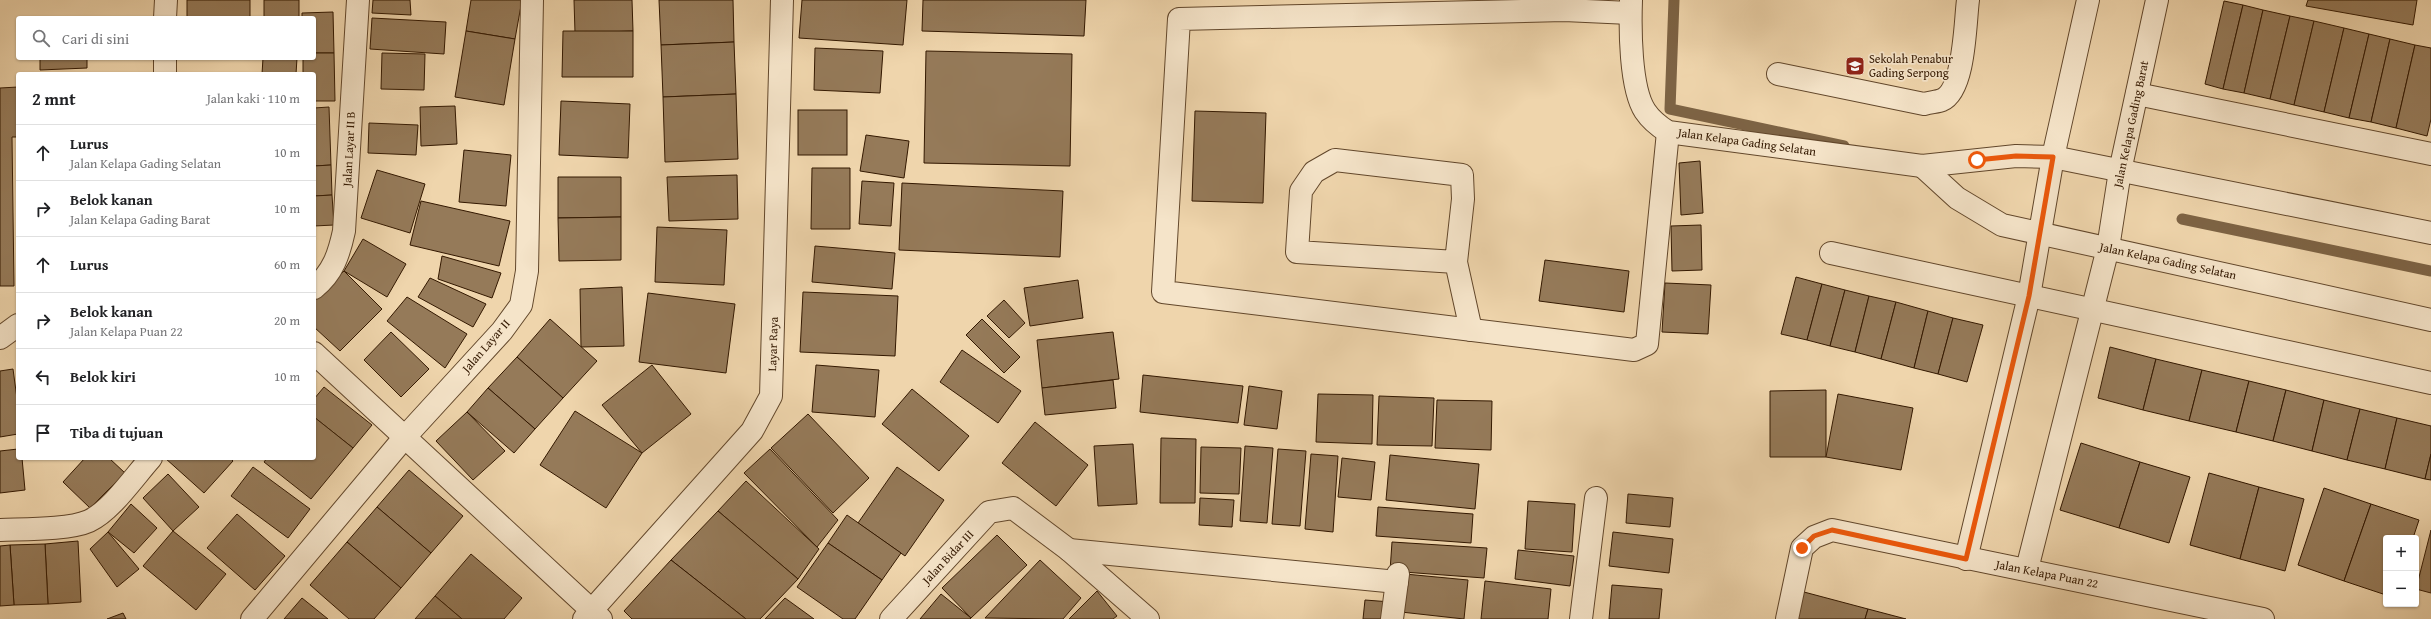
<!DOCTYPE html>
<html lang="id">
<head>
<meta charset="utf-8">
<style>
	:root { --surface:#fff; --page:#f2f2f2; --text:#202124; --muted:#757577; --line:#e0e0e0 }
	body { margin:0; font-family:"Gentium Book Plus",serif; background:var(--page); color:var(--text) }
	.controls { position:absolute; right:12px; bottom:12px; display:grid; overflow:hidden; border-radius:4px; box-shadow:0 1px 3px #0004 }
	.controls button { width:36px; height:36px; display:grid; place-items:center; padding:0; border:0; border-bottom:1px solid var(--line); background:var(--surface); color:var(--text); font:20px sans-serif }
	.stop { position:absolute; width:12px; height:12px; margin:-9px; border:3px solid #ea580c; border-radius:50%; background:#fff }
	.stop.end { background:#ea580c; border-color:#fff; box-shadow:0 1px 4px #0008 }
	.list { margin:0; padding:0; list-style:none }
	h2 { display:flex; justify-content:space-between; align-items:center; height:52px; margin:0; padding:0 16px; font-size:17px }
	h2 small { font-size:13px; font-weight:400; color:var(--muted) }
	.list li { display:grid; grid-template-columns:26px 1fr auto; gap:12px; align-items:center; box-sizing:border-box; height:56px; padding:0 16px; border-top:1px solid var(--line) }
	.list b { display:block; font-size:15px; white-space:nowrap }
	.list p { margin:0; font-size:13px; white-space:nowrap; color:var(--muted) }
	.list em { font-size:13px; font-style:normal; color:var(--muted) }
	.icon { flex:none; width:22px; height:22px; fill:none; stroke:currentColor; stroke-width:2; stroke-linecap:round; stroke-linejoin:round }
	.map { position:relative; flex:none; width:2431px; height:619px; overflow:hidden }
	.search { position:absolute; background:var(--surface); box-shadow:0 1px 3px #0004; left:16px; top:16px; width:300px; height:44px; display:flex; align-items:center; gap:10px; box-sizing:border-box; padding:0 14px; border-radius:4px; color:var(--muted); font-size:15px }
	.panel { position:absolute; background:var(--surface); box-shadow:0 1px 3px #0004; left:16px; top:72px; width:300px; height:388px; border-radius:4px }
	.map>svg:first-child { display:block }
	.lines { fill:none; stroke-linecap:round; stroke-linejoin:round }
	.stream { stroke:#7d6344; stroke-width:11 }
	.building { fill:#957a59; stroke:#331800 }
	.minor-casing { stroke:#62472b; stroke-width:24 }
	.minor { stroke:#f5e4c9; stroke-width:22 }
	.route { stroke:#ea580c; stroke-width:5 }
	.labels { text-anchor:middle; stroke-width:3.5; stroke-linejoin:round; paint-order:stroke }
	.poi-label { font-size:12px; fill:#331800; stroke:#f5e4c9; text-anchor:start }
	.street-label { font-size:12px; fill:#331800; stroke:#f5e4c9 }
</style>
</head>
<body>
<div class="map">
<svg width="2431" height="619" viewBox="0 0 2431 619">
	<rect width="100%" height="100%" fill="#efd5ac"/>
	<filter id="stains"><feTurbulence type="fractalNoise" baseFrequency=".005" numOctaves="4"/><feColorMatrix values="0 0 0 0 .2 0 0 0 0 .09 0 0 0 0 .02 0 0 0 .5 -.17"/></filter>
	<radialGradient id="worn" r=".72"><stop offset=".6" stop-color="#630" stop-opacity="0"/><stop offset="1" stop-color="#630" stop-opacity=".3"/></radialGradient>
	<g class="lines">
		<g class="stream">
			<polyline points="1674,0 1670,109 1844,146"/>
			<polyline points="2182,219 2431,271"/>
		</g>
	</g>
	<g class="building">
		<rect x="187" y="0" width="63" height="18"/>
		<rect x="264" y="0" width="35" height="18"/>
		<polygon points="373,0 410,0 411,15 372,13"/>
		<polygon points="471,0 522,0 515,39 466,31"/>
		<polygon points="574,0 632,0 633,31 575,33"/>
		<polygon points="659,0 733,0 734,42 661,45"/>
		<polygon points="802,0 907,0 903,45 799,38"/>
		<polygon points="923,0 1086,0 1084,36 922,31"/>
		<polygon points="2308,0 2417,0 2413,25 2306,6"/>
		<polygon points="2224,1 2243,5 2223,89 2205,84"/>
		<polygon points="2243,5 2263,10 2244,93 2223,89"/>
		<polygon points="2263,10 2290,16 2270,99 2244,93"/>
		<polygon points="333,12 334,53 314,53 314,18 302,18 302,13"/>
		<polygon points="2290,16 2314,21 2294,105 2270,99"/>
		<polygon points="372,18 446,22 444,54 370,49"/>
		<polygon points="2314,21 2344,28 2324,112 2294,105"/>
		<polygon points="2344,28 2369,34 2349,118 2324,112"/>
		<polygon points="466,31 515,39 504,105 455,97"/>
		<polygon points="563,31 633,31 633,77 562,77"/>
		<polygon points="2369,34 2390,39 2371,122 2349,118"/>
		<polygon points="2390,39 2415,45 2396,128 2371,122"/>
		<polygon points="734,42 736,94 663,97 661,45"/>
		<polygon points="2415,45 2431,48 2431,119 2427,136 2396,128"/>
		<polygon points="815,48 883,51 880,93 814,90"/>
		<polygon points="926,51 1072,54 1070,166 924,163"/>
		<polygon points="314,53 334,53 335,101 314,101 314,74 303,74 303,58 314,58"/>
		<polygon points="382,53 425,54 424,90 381,89"/>
		<polygon points="40,58 87,58 87,68 40,70"/>
		<polygon points="263,58 297,58 296,74 262,74"/>
		<polygon points="18,87 18,137 12,137 14,286 0,286 0,88"/>
		<polygon points="736,94 738,159 665,162 663,97"/>
		<polygon points="561,101 630,104 628,158 559,155"/>
		<polygon points="455,106 457,144 421,146 420,107"/>
		<polygon points="329,107 331,165 314,166 314,108"/>
		<rect x="798" y="110" width="49" height="45"/>
		<polygon points="1195,111 1266,113 1263,203 1192,201"/>
		<polygon points="369,123 418,125 416,155 368,153"/>
		<polygon points="866,135 909,141 904,178 860,171"/>
		<polygon points="464,150 511,155 506,206 459,202"/>
		<polygon points="1700,161 1703,213 1681,215 1679,163"/>
		<polygon points="331,165 332,195 314,196 314,166"/>
		<polygon points="812,168 850,168 850,229 811,229"/>
		<polygon points="377,170 425,184 410,233 361,218"/>
		<polygon points="737,175 738,219 669,221 667,177"/>
		<polygon points="558,177 621,177 621,217 558,218"/>
		<polygon points="862,181 894,183 891,226 859,224"/>
		<polygon points="902,183 1063,191 1060,257 899,250"/>
		<polygon points="332,195 334,225 314,226 314,196"/>
		<polygon points="421,201 510,221 499,266 410,245"/>
		<polygon points="621,217 621,260 559,261 558,218"/>
		<polygon points="1701,225 1702,270 1672,271 1671,226"/>
		<polygon points="657,227 727,230 724,285 655,282"/>
		<polygon points="363,239 406,264 387,297 344,271"/>
		<polygon points="815,246 895,253 892,289 812,282"/>
		<polygon points="442,256 501,273 492,298 438,279"/>
		<polygon points="1545,260 1629,271 1624,312 1539,301"/>
		<polygon points="344,271 382,309 340,351 314,327 314,301"/>
		<polygon points="1796,277 1822,284 1807,340 1781,334"/>
		<polygon points="430,278 486,304 473,327 418,297"/>
		<polygon points="1078,280 1083,318 1030,326 1024,288"/>
		<polygon points="1665,283 1711,285 1708,334 1662,332"/>
		<polygon points="1822,284 1845,290 1830,346 1807,340"/>
		<polygon points="622,287 624,346 581,347 580,289"/>
		<polygon points="1845,290 1869,296 1855,352 1830,346"/>
		<polygon points="803,292 898,296 895,356 800,352"/>
		<polygon points="648,293 735,304 726,373 639,362"/>
		<polygon points="1869,296 1896,302 1881,359 1855,352"/>
		<polygon points="407,297 467,334 445,368 387,321"/>
		<polygon points="1004,300 1025,323 1009,338 987,316"/>
		<polygon points="1896,302 1928,311 1914,368 1881,359"/>
		<polygon points="1928,311 1953,318 1938,374 1914,368"/>
		<polygon points="1953,318 1983,325 1967,382 1938,374"/>
		<polygon points="550,319 597,361 563,398 517,357"/>
		<polygon points="982,319 1020,357 1004,373 966,335"/>
		<polygon points="391,332 429,369 401,397 364,360"/>
		<polygon points="1113,332 1119,379 1042,388 1037,340"/>
		<polygon points="2110,347 2156,359 2143,410 2098,398"/>
		<polygon points="962,350 1021,391 998,423 940,382"/>
		<polygon points="517,357 563,398 535,429 488,388"/>
		<polygon points="2156,359 2202,370 2189,421 2143,410"/>
		<polygon points="652,365 691,414 642,453 602,405"/>
		<polygon points="816,365 879,370 875,417 812,412"/>
		<polygon points="13,369 18,406 18,434 0,437 0,371"/>
		<polygon points="2202,370 2249,381 2236,432 2189,421"/>
		<polygon points="1143,375 1243,386 1238,423 1140,412"/>
		<polygon points="1113,380 1116,408 1045,415 1042,388"/>
		<polygon points="2249,381 2286,390 2273,441 2236,432"/>
		<polygon points="1249,386 1282,391 1277,429 1244,425"/>
		<polygon points="324,387 372,425 353,448 314,417 314,399"/>
		<polygon points="488,388 535,429 514,453 467,412"/>
		<polygon points="912,389 969,436 939,471 882,424"/>
		<polygon points="1826,390 1826,457 1770,457 1770,391"/>
		<polygon points="2286,390 2324,400 2312,451 2273,441"/>
		<polygon points="1318,394 1373,395 1372,444 1316,442"/>
		<polygon points="1838,394 1913,408 1901,470 1826,457"/>
		<polygon points="1379,396 1434,398 1432,446 1377,445"/>
		<polygon points="1437,400 1492,401 1491,450 1435,448"/>
		<polygon points="2324,400 2360,409 2347,460 2312,451"/>
		<polygon points="2360,409 2397,418 2385,469 2347,460"/>
		<polygon points="575,411 642,453 606,508 540,465"/>
		<polygon points="467,412 505,451 473,480 436,441"/>
		<polygon points="808,414 869,478 833,513 771,448"/>
		<polygon points="314,417 353,448 311,499 264,462 267,458 314,458"/>
		<polygon points="2397,418 2431,426 2431,454 2425,479 2385,469"/>
		<polygon points="1035,422 1088,465 1056,506 1002,463"/>
		<polygon points="1161,438 1196,439 1195,503 1160,503"/>
		<polygon points="2081,443 2140,462 2119,528 2060,510"/>
		<polygon points="1133,444 1137,504 1098,506 1094,446"/>
		<polygon points="1245,446 1273,448 1267,523 1240,521"/>
		<polygon points="1201,447 1241,448 1239,494 1200,493"/>
		<polygon points="18,449 18,458 22,458 25,490 0,493 0,451"/>
		<polygon points="770,449 838,520 817,547 744,473"/>
		<polygon points="1278,449 1306,451 1300,526 1272,524"/>
		<polygon points="1311,454 1338,456 1333,532 1305,529"/>
		<polygon points="2431,454 2431,480 2425,479"/>
		<polygon points="1390,455 1479,464 1475,509 1386,500"/>
		<polygon points="85,458 109,458 125,473 90,508 63,482"/>
		<polygon points="165,458 230,458 233,461 204,493"/>
		<polygon points="1342,458 1375,462 1371,500 1338,497"/>
		<polygon points="2140,462 2190,477 2169,543 2119,528"/>
		<polygon points="253,467 310,509 288,538 231,496"/>
		<polygon points="897,467 944,500 905,556 858,523"/>
		<polygon points="409,470 463,516 431,553 377,507"/>
		<polygon points="2209,473 2259,487 2240,559 2190,545"/>
		<polygon points="168,474 199,507 173,531 143,498"/>
		<polygon points="746,481 819,549 798,579 718,511"/>
		<polygon points="2259,487 2304,499 2285,571 2240,559"/>
		<polygon points="2324,488 2371,504 2344,581 2298,565"/>
		<polygon points="1628,494 1673,498 1670,527 1626,523"/>
		<polygon points="1200,498 1234,500 1232,527 1199,525"/>
		<polygon points="1528,501 1575,504 1572,552 1525,549"/>
		<polygon points="131,504 157,528 134,553 108,532"/>
		<polygon points="2371,504 2419,520 2413,538 2386,538 2386,595 2344,581"/>
		<polygon points="377,507 431,553 401,588 347,542"/>
		<polygon points="1378,507 1473,514 1471,543 1376,536"/>
		<polygon points="718,511 798,579 760,619 746,619 671,560"/>
		<polygon points="237,514 285,556 255,590 207,548"/>
		<polygon points="847,515 901,553 882,580 828,543"/>
		<polygon points="2431,530 2431,593 2416,589"/>
		<polygon points="173,531 226,574 196,610 143,566"/>
		<polygon points="108,532 139,569 117,587 90,549"/>
		<polygon points="1613,532 1673,539 1669,573 1609,566"/>
		<polygon points="997,535 1027,565 971,618 942,588"/>
		<polygon points="78,541 81,602 48,604 45,544"/>
		<polygon points="347,542 401,588 374,619 349,619 310,585"/>
		<polygon points="1392,542 1487,548 1484,578 1390,571"/>
		<polygon points="828,543 882,580 855,619 843,619 797,587"/>
		<polygon points="45,544 48,604 14,605 10,545"/>
		<polygon points="10,545 14,605 0,606 0,546"/>
		<polygon points="1518,550 1574,556 1570,586 1515,579"/>
		<polygon points="471,554 522,598 504,619 462,619 435,596"/>
		<polygon points="671,560 746,619 632,619 624,611"/>
		<polygon points="1040,560 1081,598 1063,619 985,618"/>
		<polygon points="1405,574 1468,580 1464,619 1401,612"/>
		<polygon points="1485,581 1551,589 1548,619 1481,619"/>
		<polygon points="1612,585 1662,589 1659,619 1609,619"/>
		<polygon points="1097,591 1117,616 1113,619 1069,619"/>
		<polygon points="1804,592 1868,609 1865,619 1796,619"/>
		<polygon points="941,594 971,618 970,619 920,619"/>
		<polygon points="435,596 462,619 415,619"/>
		<polygon points="302,598 328,619 284,619"/>
		<polygon points="785,598 814,619 765,619"/>
		<polygon points="1365,600 1391,602 1389,619 1363,619"/>
		<polygon points="1868,609 1906,619 1865,619"/>
		<polygon points="123,613 126,619 107,619"/>
	</g>
	<g class="lines">
		<g class="minor-casing">
			<g id="minor">
				<path d="M 1631,0 C 1630,28 1630,88 1645,111 C 1651,120 1660,127 1668,132 L 1922,166 L 2016,156 L 2053,157 L 2431,233"/>
				<polyline points="1630,13 1564,10 1179,19 1163,292 1634,350 1647,344 1668,132"/>
				<polyline points="165,18 166,0"/>
				<polyline points="165,74 165,58"/>
				<path d="M 1778,74 L 1924,104 C 1930,102 1937,102 1942,100 C 1965,90 1965,22 1968,0"/>
				<polyline points="2137,94 2431,154"/>
				<polyline points="1922,166 1957,198 2002,225 2431,320"/>
				<polyline points="1831,253 2431,383"/>
				<polyline points="1456,262 1297,252 1301,191 1314,172 1335,160 1462,175 1463,199 1456,262 1471,330"/>
				<path d="M 314,288 C 333,273 339,254 344,231 L 358,0"/>
				<polyline points="0,338 18,325"/>
				<polyline points="314,353 601,619"/>
				<path d="M 0,530 C 23,529 69,530 89,521 C 111,511 134,477 151,458"/>
				<polyline points="1069,550 1397,582"/>
				<polyline points="1966,559 2029,296 2053,157 2088,0"/>
				<polyline points="2027,569 2108,248 2120,171 2157,0"/>
				<polyline points="252,619 404,438 502,331 521,305 527,271 532,0"/>
				<polyline points="584,619 752,431 771,396 782,0"/>
				<polyline points="891,619 989,512 1013,508 1069,550 1148,619"/>
				<polyline points="1392,619 1398,574"/>
				<polyline points="1581,619 1596,498"/>
				<polyline points="1787,619 1802,548 1814,537 1832,530 2263,619"/>
			</g>
		</g>
		<use href="#minor" class="minor"/>
	</g>
	<g class="lines">
		<polyline class="route" points="1802,548 1814,536 1832,530 1966,559 2029,296 2053,157 2016,156 1977,160"/>
	</g>
	<defs>
		<g id="school-square" transform="scale(1)"><rect x="-9" y="-9" width="18" height="18" rx="4" fill="#8f2418" stroke="#f5e4c9"/><path d="M0-5L7-2L0 1L-7-2ZM-4 1L0 2.5L4 1V4Q0 6-4 4Z" fill="#fff"/></g>
	</defs>
	<g fill-rule="evenodd">
		<use href="#school-square" x="1855" y="66"/>
	</g>
	<g class="labels">
		<g class="poi-label">
			<text x="1869" y="63">Sekolah Penabur<tspan x="1869" dy="14">Gading Serpong</tspan></text>
		</g>
		<g class="street-label">
			<text transform="translate(2131 124) rotate(-78)" y="4">Jalan Kelapa Gading Barat</text>
			<text transform="translate(1747 142) rotate(8)" y="4">Jalan Kelapa Gading Selatan</text>
			<text transform="translate(349 149) rotate(-87)" y="4">Jalan Layar II B</text>
			<text transform="translate(2168 261) rotate(12)" y="4">Jalan Kelapa Gading Selatan</text>
			<text transform="translate(773 344) rotate(-88)" y="4">Layar Raya</text>
			<text transform="translate(486 346) rotate(-49)" y="4">Jalan Layar II</text>
			<text transform="translate(948 557) rotate(-47)" y="4">Jalan Bidar III</text>
			<text transform="translate(2047 574) rotate(11)" y="4">Jalan Kelapa Puan 22</text>
		</g>
	</g>
	<rect width="100%" height="100%" filter="url(#stains)"/>
	<rect width="100%" height="100%" fill="url(#worn)"/>
</svg>
<div class="controls">
<button>+</button>
<button>−</button>
</div>
<div class="stop" style="left:1977px;top:160px"></div>
<div class="stop end" style="left:1802px;top:548px"></div>
<div class="search"><svg class="icon" aria-label="search" viewBox="0 0 24 24"><circle cx="10" cy="10" r="6"/><path d="M15 15l6 6"/></svg>Cari di sini</div>
<section class="panel">
<h2>2 mnt<small>Jalan kaki · 110 m</small></h2>
<ul class="list">
<li><svg class="icon" aria-label="ahead" viewBox="0 0 24 24"><path d="M12 20V5M6 11l6-6 6 6"/></svg><div><b>Lurus</b><p>Jalan Kelapa Gading Selatan</p></div><em>10 m</em></li>
<li><svg class="icon" aria-label="right" viewBox="0 0 24 24"><path d="M7 20v-9h11M14 6l5 5-5 5"/></svg><div><b>Belok kanan</b><p>Jalan Kelapa Gading Barat</p></div><em>10 m</em></li>
<li><svg class="icon" aria-label="ahead" viewBox="0 0 24 24"><path d="M12 20V5M6 11l6-6 6 6"/></svg><div><b>Lurus</b></div><em>60 m</em></li>
<li><svg class="icon" aria-label="right" viewBox="0 0 24 24"><path d="M7 20v-9h11M14 6l5 5-5 5"/></svg><div><b>Belok kanan</b><p>Jalan Kelapa Puan 22</p></div><em>20 m</em></li>
<li><svg class="icon" aria-label="left" viewBox="0 0 24 24"><path d="M17 20v-9H6M10 6l-5 5 5 5"/></svg><div><b>Belok kiri</b></div><em>10 m</em></li>
<li><svg class="icon" aria-label="arrive" viewBox="0 0 24 24"><path d="M6 21V4h12l-3 4 3 4H6"/></svg><div><b>Tiba di tujuan</b></div></li>
</ul>
</section>
</div>
</body>
</html>
